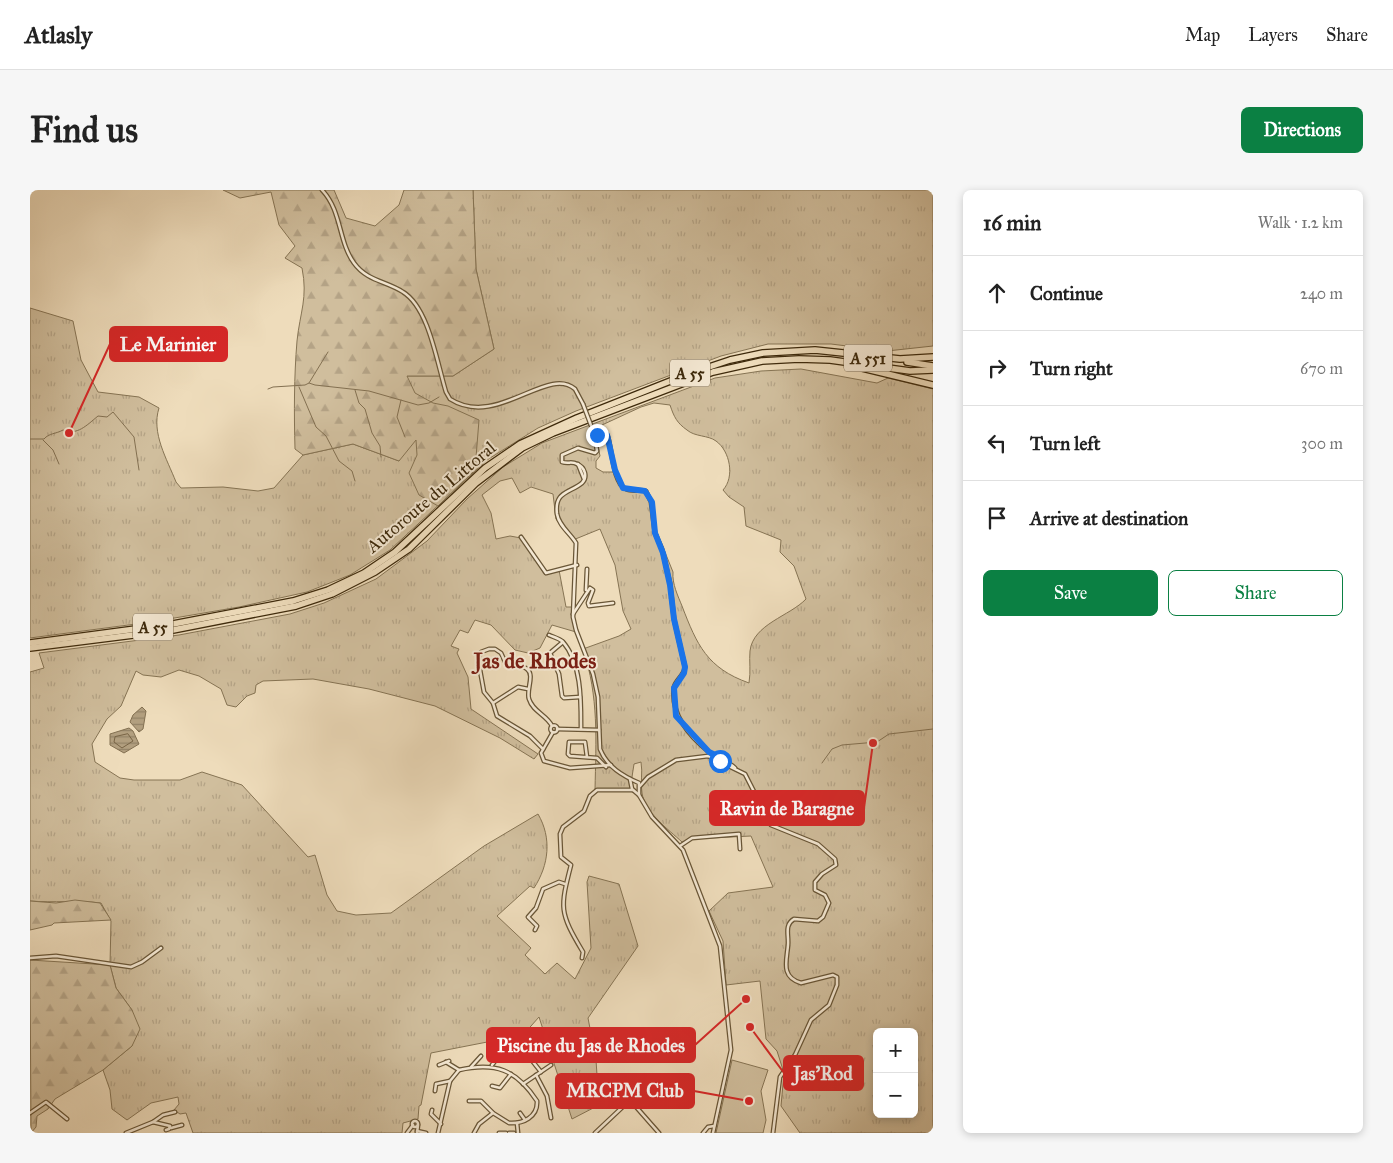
<!DOCTYPE html>
<html lang="en">
<head>
<meta charset="utf-8">
<style>
	:root { --surface:#fff; --page:#f6f6f6; --text:#222; --muted:#767676; --line:#e0e0e0; --accent:#0b8043 }
	body { margin:0; font-family:"IM FELL Great Primer",serif; background:var(--page); color:var(--text) }
	.controls { position:absolute; right:15px; bottom:15px; display:grid; overflow:hidden; border-radius:8px; box-shadow:0 2px 8px #0003 }
	.controls button { width:45px; height:45px; display:grid; place-items:center; padding:0; border:0; border-bottom:1px solid var(--line); background:var(--surface); color:var(--text); font:25px sans-serif }
	.stop { position:absolute; width:15px; height:15px; margin:-11px; border:4px solid #1a73e8; border-radius:50%; background:#fff }
	.stop.end { background:#1a73e8; border-color:#fff; box-shadow:0 1px 5px #0008 }
	.list { margin:0; padding:0; list-style:none }
	h2 { display:flex; justify-content:space-between; align-items:center; height:65px; margin:0; padding:0 20px; font-size:21px }
	h2 small { font-size:16px; font-weight:400; color:var(--muted) }
	.list li { display:grid; grid-template-columns:32px 1fr auto; gap:15px; align-items:center; box-sizing:border-box; height:75px; padding:0 20px; border-top:1px solid var(--line) }
	.list b { display:block; font-size:19px; white-space:nowrap }
	.list em { font-size:16px; font-style:normal; color:var(--muted) }
	.actions { display:flex; gap:10px; padding:15px 20px }
	.actions a { flex:1; padding:11px 0; border:1px solid var(--accent); border-radius:8px; text-align:center; font-size:18px; color:var(--accent) }
	.actions .main { background:var(--accent); color:#fff }
	.icon { flex:none; width:28px; height:28px; fill:none; stroke:currentColor; stroke-width:2; stroke-linecap:round; stroke-linejoin:round }
	.map { position:relative; flex:none; width:903px; height:943px; overflow:hidden; border-radius:8px }
	header { display:flex; align-items:center; gap:30px; box-sizing:border-box; height:70px; padding:0 25px; background:var(--surface); border-bottom:1px solid var(--line) }
	header strong { font-size:24px }
	nav { display:flex; gap:28px; margin-inline-start:auto; font-size:18px }
	.intro { display:flex; align-items:center; justify-content:space-between; box-sizing:border-box; height:120px; padding:0 30px }
	h1 { margin:0; font-size:35px }
	.button { padding:12px 22px; border-radius:8px; background:var(--accent); color:#fff; font-size:18px; font-weight:700 }
	main { display:flex; gap:30px; padding:0 30px }
	aside { flex:1; background:var(--surface); border-radius:8px; box-shadow:0 2px 8px #0003 }
	.map>svg:first-child { display:block }
	.grass { fill:url(#grass-tufts); stroke:#867454; fill-rule:evenodd }
	.forest { fill:url(#forest-firs); stroke:#867454 }
	.park { fill:#d0be9d; stroke:#867454 }
	.water { fill:url(#water-rules); stroke:#837051 }
	.lines { fill:none; stroke-linecap:round; stroke-linejoin:round }
	.shore { stroke:#786445; stroke-width:1 }
	.stream { stroke:#837051; stroke-width:1 }
	.minor-casing { stroke:#695637; stroke-width:5 }
	.motorway-casing { stroke:#3d290b; stroke-width:8 }
	.minor { stroke:#f4e8d3; stroke-width:2.5 }
	.motorway { stroke:#eedcbb; stroke-width:5.5 }
	.minor-bridge-casing { stroke:#695637; stroke-width:5; stroke-linecap:butt }
	.minor-bridge { stroke:#f4e8d3; stroke-width:2.5 }
	.route { stroke:#1a73e8; stroke-width:6 }
	.labels { text-anchor:middle; stroke-width:4; stroke-linejoin:round; paint-order:stroke }
	.shield { fill:#f4e8d3; stroke:#746247; stroke-width:1 }
	.shield-label { font-size:16px; font-weight:bold; fill:#3d290b }
	.street-label { font-size:18px; fill:#3d290b; stroke:#f4e8d3 }
	.district-label { font-size:22px; font-weight:bold; fill:#7a1f14; stroke:#f4e8d3 }
	.leader { fill:none; stroke:#d62828; stroke-width:2 }
	.callout-dot { fill:#d62828; stroke:#f4e8d3; stroke-width:2 }
	.callout { fill:#d62828; stroke:#d62828; stroke-width:2 }
	.callout-label { font-size:19px; text-anchor:middle; font-weight:bold; fill:#fff }
</style>
</head>
<body>
<header>
<strong>Atlasly</strong>
<nav><a>Map</a><a>Layers</a><a>Share</a></nav>
</header>
<div class="intro"><h1>Find us</h1><a class="button">Directions</a></div>
<main>
<div class="map">
<svg width="903" height="943" viewBox="0 0 903 943">
	<defs>
		<pattern id="grass-tufts" width="24" height="20" patternUnits="userSpaceOnUse" patternTransform="scale(1.25)"><rect width="24" height="20" fill="#d0be9d"/><path d="M3 7l-1-3M5 7V3M7 7l1-3M15 17l-1-3M17 17v-4M19 17l1-3" fill="none" stroke="#b4a386"/></pattern>
		<pattern id="forest-firs" width="22" height="20" patternUnits="userSpaceOnUse" patternTransform="scale(1.25)"><rect width="22" height="20" fill="#d0be9d"/><path d="M5 1l3.5 6h-7zM16 11l3.5 6h-7z" fill="#b4a386"/></pattern>
		<pattern id="water-rules" width="6" height="5" patternUnits="userSpaceOnUse" patternTransform="scale(1.25)"><rect width="6" height="5" fill="#b29f7f"/><path d="M0 2.5h6" fill="none" stroke="#928266"/></pattern>
	</defs>
	<rect width="100%" height="100%" fill="#eedcbb"/>
	<filter id="stains"><feTurbulence type="fractalNoise" baseFrequency=".004" numOctaves="4"/><feColorMatrix values="0 0 0 0 .2 0 0 0 0 .09 0 0 0 0 .02 0 0 0 .5 -.17"/></filter>
	<radialGradient id="worn" r=".72"><stop offset=".6" stop-color="#630" stop-opacity="0"/><stop offset="1" stop-color="#630" stop-opacity=".3"/></radialGradient>
	<g class="grass">
		<path d="M 443,0 L 903,0 L 903,156 L 857,161 L 801,154 L 738,154 L 691,166 L 546,221 L 508,238 L 457,270 L 360,360 L 320,385 L 277,402 L 209,417 L 121,432 L 0,448 L 0,118 L 43,131 L 51,170 L 68,202 L 109,207 L 129,218 C 121,243 137,269 146,292 L 151,298 L 193,297 L 228,301 L 244,298 L 273,265 L 323,254 L 369,271 L 377,186 L 423,186 L 464,159 L 446,79 Z"/>
		<path d="M 771,179 L 847,193 L 858,188 L 903,199 L 903,943 L 770,943 L 751,916 L 754,883 L 747,861 L 736,849 L 730,791 L 696,795 L 693,751 L 679,721 L 698,703 L 743,697 L 721,646 L 659,649 L 652,652 C 638,639 615,623 612,603 C 610,593 613,583 611,572 L 604,574 L 600,600 L 565,600 C 566,550 569,507 553,459 L 589,446 L 601,439 L 593,421 L 585,375 L 570,339 L 543,350 L 526,329 L 523,304 L 501,297 L 490,303 L 482,288 L 470,291 L 452,305 L 461,323 L 466,349 L 480,346 L 491,348 L 515,385 L 529,380 L 536,417 L 543,417 L 546,442 L 522,435 L 510,458 L 498,463 L 485,460 L 461,435 L 445,430 L 438,443 L 430,440 L 421,456 L 429,459 L 427,463 L 438,487 L 441,519 L 508,564 L 504,569 L 470,548 L 405,516 L 339,499 L 283,489 L 233,491 L 226,495 L 225,503 L 217,506 L 206,517 L 197,515 L 191,499 L 169,486 L 149,480 L 131,487 L 113,485 L 106,481 L 91,516 L 77,529 L 62,554 L 65,572 L 90,588 L 104,590 L 150,590 L 172,582 L 212,595 L 278,667 L 285,665 L 297,705 L 307,721 L 326,725 L 361,723 L 454,656 L 508,624 C 522,648 519,675 504,698 L 500,696 L 467,726 L 501,758 L 495,765 L 515,784 L 527,773 L 545,789 L 561,758 L 557,692 L 559,686 L 589,694 L 608,756 L 558,828 L 566,870 L 569,915 L 542,929 L 509,827 L 493,845 L 401,863 L 391,915 L 389,916 L 388,929 L 373,933 L 372,943 L 163,943 L 156,923 L 150,924 L 144,920 L 149,914 L 148,907 L 121,913 L 97,930 L 82,919 L 80,900 L 73,880 L 102,856 L 102,820 L 86,798 L 80,775 L 81,731 L 71,713 C 47,710 24,713 0,711 L 0,482 L 14,478 L 9,463 L 149,445 L 260,424 L 294,413 L 346,389 L 397,351 L 437,309 L 473,277 L 512,253 L 685,188 L 731,181 ZM 624,213 L 640,215 C 644,227 647,233 657,240 C 665,247 678,245 686,251 C 700,261 705,287 693,300 L 699,307 L 714,317 L 716,336 L 751,350 L 750,362 L 764,376 L 776,409 C 760,426 723,434 720,461 C 719,471 721,481 719,493 C 677,478 667,455 652,416 C 648,406 642,394 643,382 L 626,340 L 624,315 L 609,298 L 598,298 L 593,295 L 587,282 L 573,282 L 566,278 L 566,271 L 570,266 L 567,251 L 572,235 L 611,217 ZM 847,842 L 884,842 L 884,924 L 847,924 Z"/>
	</g>
	<g class="forest">
		<path d="M 193,0 L 304,0 L 316,28 L 345,36 L 369,15 L 374,0 L 443,0 L 446,79 L 464,159 L 423,186 L 377,186 L 385,203 L 403,213 L 418,216 L 449,230 L 445,280 L 408,316 L 389,305 L 379,283 L 387,265 L 386,250 L 369,271 L 323,254 L 273,265 L 265,259 C 264,223 264,187 267,151 C 270,122 278,108 272,78 L 255,68 L 265,56 L 249,35 L 241,2 L 210,8 Z"/>
		<polygon points="45,710 70,713 81,730 24,733 22,735 0,740 0,711 26,713"/>
		<polygon points="0,770 80,775 86,798 102,820 110,839 102,856 73,880 25,909 18,919 7,926 6,937 1,943"/>
	</g>
	<polygon class="park" points="702,870 738,880 731,901 736,930 733,943 686,943"/>
	<g class="water">
		<polygon points="112,517 116,521 113,539 109,542 100,532 103,525"/>
		<polygon points="99,538 103,541 109,554 94,563 80,555 80,544"/>
	</g>
	<g class="lines">
		<polygon class="shore" points="98,544 103,551 92,558 84,552 85,547"/>
		<g class="stream">
			<polyline points="279,193 298,162"/>
			<polyline points="269,197 286,237 296,246 309,271 322,281 325,291"/>
			<polyline points="238,199 243,197 275,195 279,193 285,195 339,201 388,215 399,213 409,207"/>
			<polyline points="325,200 329,213 335,219 342,243 350,256 351,267"/>
			<polyline points="371,210 367,227 375,247"/>
			<path d="M 0,249 L 14,249 C 19,243 26,244 33,240 C 47,246 57,235 68,226 L 77,227 L 83,222 L 104,247 L 109,280"/>
			<polyline points="13,250 23,260 29,274"/>
			<polyline points="792,573 802,559 812,555 847,552 859,544 903,539"/>
		</g>
		<g class="minor-casing">
			<g id="minor">
				<path d="M 292,0 C 312,21 308,51 324,73 C 337,91 356,91 373,102 C 399,118 407,173 416,202 L 420,209 C 467,239 517,175 545,199 L 553,214"/>
				<path d="M 562,238 L 578,247 C 582,259 583,294 596,299 C 602,302 610,299 616,301 L 621,312 L 625,343 L 632,359 L 640,393 L 644,429 L 655,477 C 654,486 646,489 644,497 C 640,524 659,546 679,562 C 687,569 697,570 705,578"/>
				<path d="M 572,243 L 565,247 L 567,261 L 565,263 L 548,258 L 532,265 L 532,272 C 538,274 542,271 547,274 C 555,277 558,287 552,293 C 540,303 524,301 527,324 C 529,336 540,343 546,353 L 543,427 L 546,440 L 563,484 L 568,507 L 570,559 C 577,577 593,586 609,593 L 609,605"/>
				<polyline points="548,274 554,289"/>
				<polyline points="491,347 516,383 547,375"/>
				<polyline points="556,400 557,379"/>
				<polyline points="543,424 560,398 563,400 558,413 559,416 583,413"/>
				<path d="M 519,445 C 523,447 529,448 533,452 C 552,474 551,512 551,539"/>
				<polyline points="533,452 520,463 529,484 532,506 534,508 550,507"/>
				<polyline points="463,513 488,497 498,499"/>
				<circle cx="524" cy="539" r="3.5"/>
				<polyline points="527,539 569,540"/>
				<polyline points="523,542 511,563 514,571 540,578 581,575"/>
				<path d="M 513,559 L 500,546 L 467,526 L 463,513 L 454,502 L 448,469 L 451,462 L 459,459 L 465,459 L 471,463 L 477,476 C 484,477 491,474 497,479 C 505,485 496,500 499,509 C 503,522 517,525 522,536"/>
				<polyline points="557,567 555,552 539,552 538,564 540,566 567,568 576,577"/>
				<polyline points="600,589 602,599 609,605 622,627 653,660 690,756 701,860 683,943"/>
				<path d="M 610,596 L 618,587 L 646,570 L 678,566 L 715,584 L 741,635 L 788,654 L 805,669 L 806,675 L 792,684 L 785,692 L 785,700 L 795,705 L 799,713 L 793,727 L 788,731 L 764,729 C 754,735 759,745 758,755 C 757,770 750,787 771,793 L 803,785 L 807,787 L 807,795 L 799,815 L 781,830 L 765,865 L 750,887 L 743,943"/>
				<polyline points="650,656 662,648 709,644 710,659"/>
				<polyline points="505,740 507,736 498,727 506,718 513,699 529,692 535,694"/>
				<polyline points="0,768 26,766 101,777 112,772 131,758"/>
				<path d="M 552,768 L 553,762 C 529,722 530,718 541,675 L 531,667 L 530,644 L 533,637 L 554,621 L 560,606 L 567,600 L 603,600"/>
				<polyline points="507,844 497,860 500,868 511,882"/>
				<polyline points="416,872 429,880"/>
				<polyline points="409,875 419,871"/>
				<polyline points="462,875 469,866 478,865"/>
				<polyline points="441,877 451,866"/>
				<polyline points="506,885 517,906 521,928"/>
				<polyline points="493,894 521,875"/>
				<polyline points="462,896 470,898 481,884"/>
				<polyline points="405,901 406,894 420,891"/>
				<polyline points="439,911 451,911 463,923"/>
				<polyline points="402,920 401,924 411,934"/>
				<polyline points="0,923 16,912 37,929"/>
				<polyline points="490,923 495,930"/>
				<circle cx="385" cy="934" r="3"/>
				<polyline points="123,932 133,925 145,922"/>
				<polyline points="487,933 488,943"/>
				<polyline points="141,938 152,935"/>
				<polyline points="387,941 396,943"/>
				<polyline points="96,943 123,932 140,936 139,939 136,940"/>
				<polyline points="377,943 383,935"/>
				<polyline points="387,943 388,935"/>
				<path d="M 408,943 L 420,891 L 429,880 C 465,872 486,879 507,911 C 508,927 493,934 479,933 L 463,923 L 449,934 L 444,943"/>
				<polyline points="469,943 476,943"/>
				<polyline points="479,943 484,943"/>
				<polyline points="565,943 600,910 629,943"/>
				<polyline points="673,943 678,937 684,936"/>
			</g>
		</g>
		<g class="motorway-casing">
			<g id="motorway">
				<polyline points="877,172 903,176"/>
				<polyline points="828,177 903,195"/>
				<polyline points="0,453 143,434 263,411 298,400 334,383 365,362 455,278 490,254 547,228 658,184 700,170 733,163 785,160 870,169 903,167"/>
				<polyline points="0,458 143,440 266,416 302,404 345,382 379,359 446,293 492,258 523,243 683,182 732,171 769,169 800,170 880,181 903,180"/>
			</g>
		</g>
		<use href="#minor" class="minor"/>
		<use href="#motorway" class="motorway"/>
		<g class="minor-bridge-casing">
			<polyline id="minor-bridge" points="553,214 562,238"/>
		</g>
		<use href="#minor-bridge" class="minor-bridge"/>
	</g>
	<g class="lines">
		<polyline class="route" points="567,245 572,243 577,245 585,280 593,298 615,301 622,312 625,343 633,363 640,395 644,429 655,477 654,483 644,498 646,526 679,562 696,570 688,570 690,571"/>
	</g>
	<g class="labels">
		<g class="shield">
			<rect x="814" y="154.5" width="48" height="27" rx="4"/>
			<rect x="640" y="169.5" width="40" height="27" rx="4"/>
			<rect x="103" y="423.5" width="40" height="27" rx="4"/>
		</g>
		<g class="shield-label">
			<text x="838" y="174">A 551</text>
			<text x="660" y="189">A 55</text>
			<text x="123" y="443">A 55</text>
		</g>
		<g class="street-label">
			<text transform="translate(401 307) rotate(-40)" y="6">Autoroute du Littoral</text>
		</g>
		<g class="district-label">
			<text x="505" y="478">Jas de Rhodes</text>
		</g>
	</g>
	<path class="leader" d="M39 243L80 154M843 553L834 618M716 809L665 855M720 837L754 883M719 911L664 901"/>
	<g class="callout-dot">
		<circle cx="39" cy="243" r="5"/>
		<circle cx="843" cy="553" r="5"/>
		<circle cx="716" cy="809" r="5"/>
		<circle cx="720" cy="837" r="5"/>
		<circle cx="719" cy="911" r="5"/>
	</g>
	<g class="callout">
		<rect x="80" y="137" width="117" height="34" rx="5"/>
		<rect x="680" y="601" width="154" height="34" rx="5"/>
		<rect x="457" y="838" width="208" height="34" rx="5"/>
		<rect x="754" y="866" width="79" height="34" rx="5"/>
		<rect x="526" y="884" width="138" height="34" rx="5"/>
	</g>
	<g class="callout-label">
		<text x="138" y="161">Le Marinier</text>
		<text x="757" y="625">Ravin de Baragne</text>
		<text x="561" y="862">Piscine du Jas de Rhodes</text>
		<text x="793" y="890">Jas'Rod</text>
		<text x="595" y="907">MRCPM Club</text>
	</g>
	<rect width="100%" height="100%" filter="url(#stains)"/>
	<rect width="100%" height="100%" fill="url(#worn)"/>
</svg>
<div class="controls">
<button>+</button>
<button>−</button>
</div>
<div class="stop" style="left:690px;top:571px"></div>
<div class="stop end" style="left:567px;top:245px"></div>
</div>
<aside>
<h2>16 min<small>Walk · 1.2 km</small></h2>
<ul class="list">
<li><svg class="icon" aria-label="ahead" viewBox="0 0 24 24"><path d="M12 20V5M6 11l6-6 6 6"/></svg><div><b>Continue</b></div><em>240 m</em></li>
<li><svg class="icon" aria-label="right" viewBox="0 0 24 24"><path d="M7 20v-9h11M14 6l5 5-5 5"/></svg><div><b>Turn right</b></div><em>670 m</em></li>
<li><svg class="icon" aria-label="left" viewBox="0 0 24 24"><path d="M17 20v-9H6M10 6l-5 5 5 5"/></svg><div><b>Turn left</b></div><em>300 m</em></li>
<li><svg class="icon" aria-label="arrive" viewBox="0 0 24 24"><path d="M6 21V4h12l-3 4 3 4H6"/></svg><div><b>Arrive at destination</b></div></li>
</ul>
<div class="actions"><a class="main">Save</a><a>Share</a></div>
</aside>
</main>
</body>
</html>
